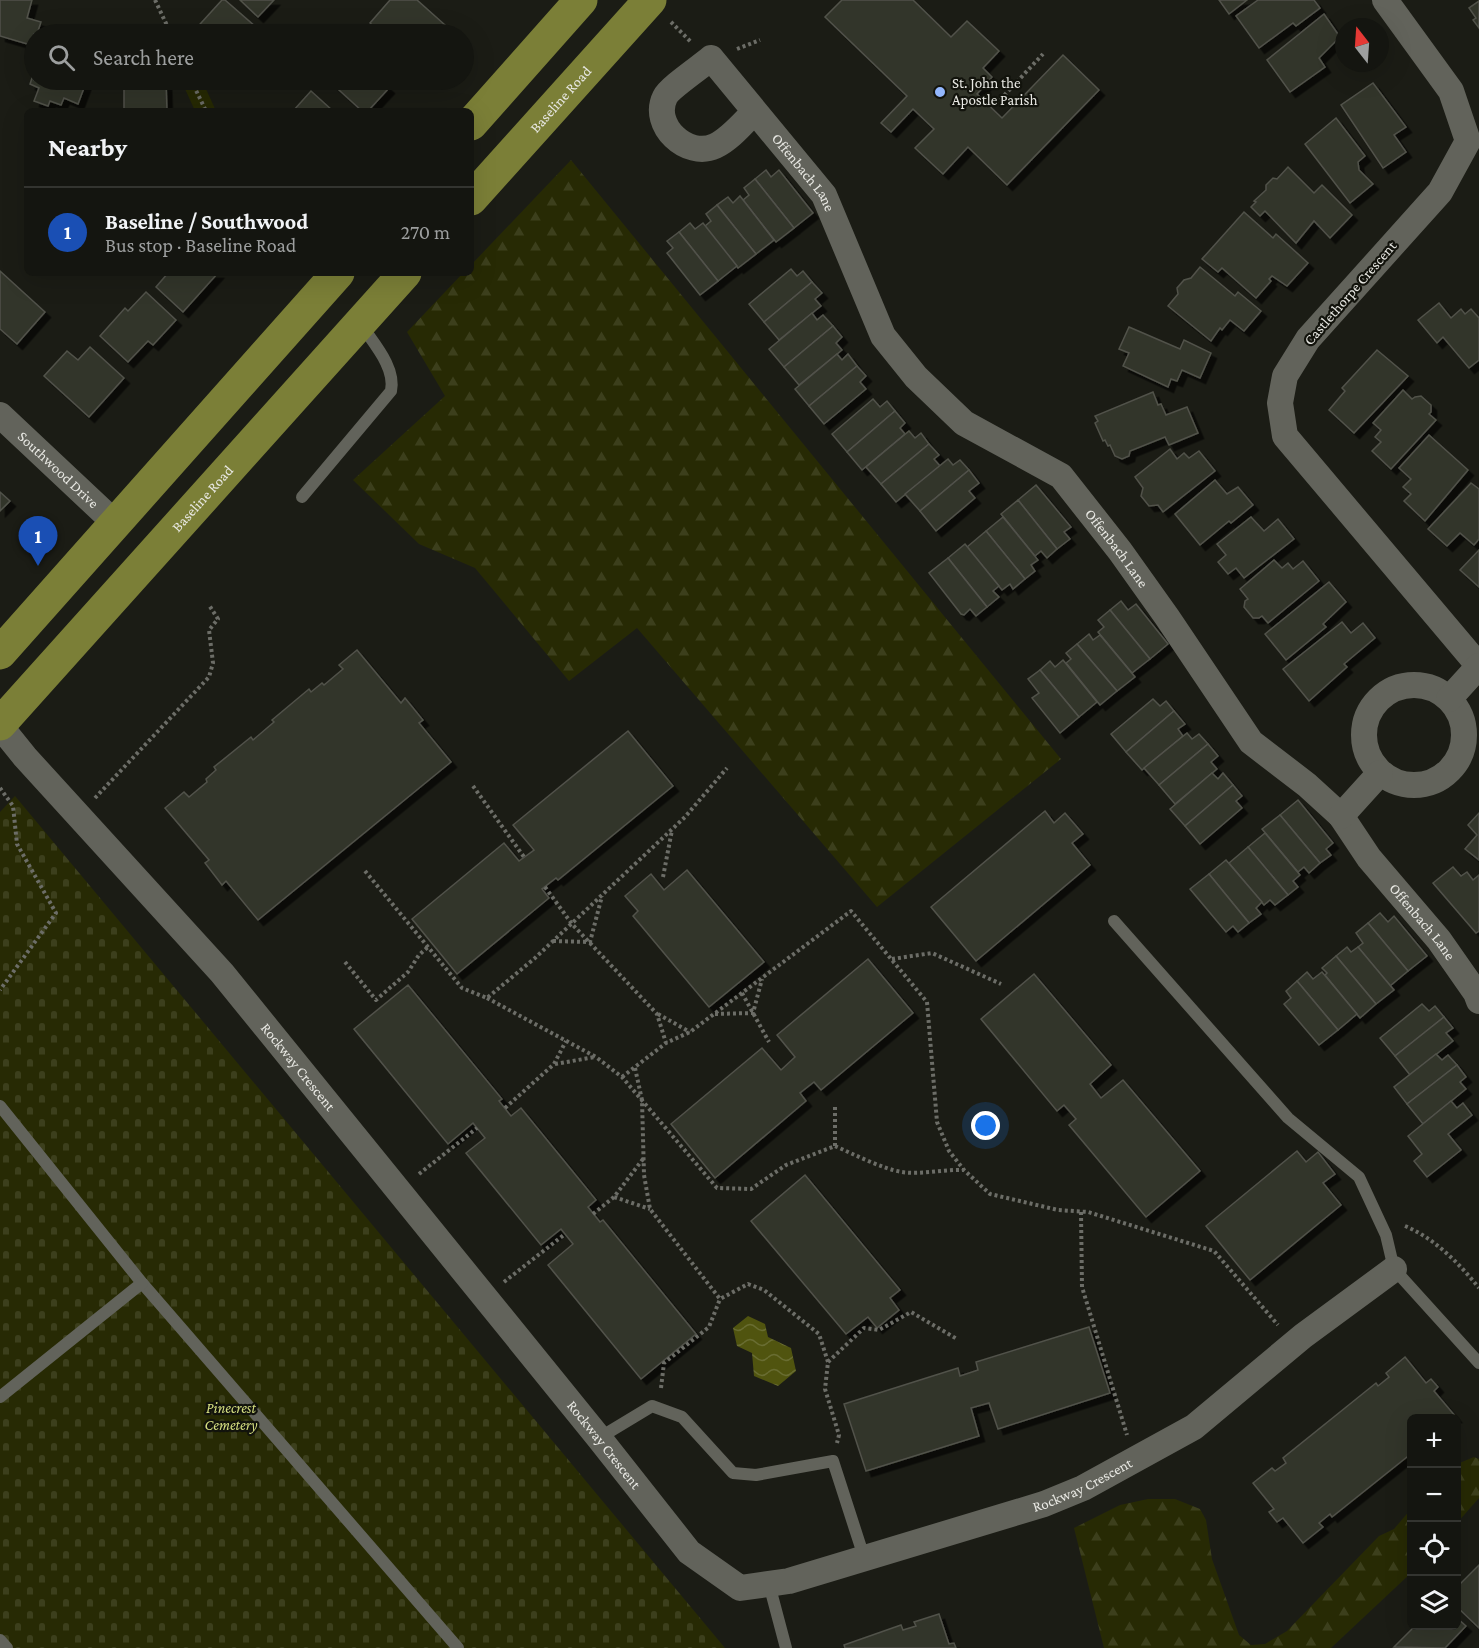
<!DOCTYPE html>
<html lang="en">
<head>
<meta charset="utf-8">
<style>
	:root { --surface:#141510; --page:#21221e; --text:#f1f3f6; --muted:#9d9f9f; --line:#333430; --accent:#0b8043 }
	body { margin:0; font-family:"Crimson Pro",serif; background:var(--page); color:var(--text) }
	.controls { position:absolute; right:18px; bottom:18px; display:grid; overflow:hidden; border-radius:9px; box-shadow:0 6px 24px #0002 }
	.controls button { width:54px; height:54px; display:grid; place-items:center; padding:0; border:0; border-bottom:2px solid var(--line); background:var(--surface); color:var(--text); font:30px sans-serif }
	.compass { position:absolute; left:1335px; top:18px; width:54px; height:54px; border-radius:50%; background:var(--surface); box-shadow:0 6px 24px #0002; rotate:343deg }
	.you { position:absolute; left:986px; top:1126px; width:21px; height:21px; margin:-15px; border:4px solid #fff; border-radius:50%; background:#1a73e8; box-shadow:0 0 0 9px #1a73e833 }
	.badge { display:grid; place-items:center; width:39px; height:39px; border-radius:50%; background:var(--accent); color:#fff; font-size:20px; font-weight:700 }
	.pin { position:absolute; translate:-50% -50px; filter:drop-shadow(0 2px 3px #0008) }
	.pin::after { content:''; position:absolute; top:32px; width:21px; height:18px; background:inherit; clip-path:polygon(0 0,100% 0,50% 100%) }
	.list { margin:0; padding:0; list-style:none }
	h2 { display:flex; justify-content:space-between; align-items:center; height:78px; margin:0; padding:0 24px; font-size:26px }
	h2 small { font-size:20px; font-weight:400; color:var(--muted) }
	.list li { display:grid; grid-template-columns:39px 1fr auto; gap:18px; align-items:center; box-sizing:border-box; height:90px; padding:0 24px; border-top:2px solid var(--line) }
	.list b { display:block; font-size:22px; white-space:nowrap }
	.list p { margin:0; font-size:20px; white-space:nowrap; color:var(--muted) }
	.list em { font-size:20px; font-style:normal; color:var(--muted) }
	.icon { flex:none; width:33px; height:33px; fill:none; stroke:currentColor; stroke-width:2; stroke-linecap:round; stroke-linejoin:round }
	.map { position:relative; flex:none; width:1479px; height:1648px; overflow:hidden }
	.search { position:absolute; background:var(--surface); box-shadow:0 6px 24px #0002; left:24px; top:24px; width:450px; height:66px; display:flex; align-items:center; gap:15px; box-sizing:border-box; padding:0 21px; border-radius:33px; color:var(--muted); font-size:22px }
	.panel { position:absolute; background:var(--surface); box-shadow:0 6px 24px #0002; left:24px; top:108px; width:450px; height:168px; border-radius:9px }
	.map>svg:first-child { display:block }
	.green { fill:#272a04 }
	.forest { fill:url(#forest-firs) }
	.cemetery { fill:url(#cemetery-stones) }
	.water { fill:url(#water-waves) }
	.building { fill:#33342c; stroke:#51524a; stroke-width:1.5; filter:url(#shadow) }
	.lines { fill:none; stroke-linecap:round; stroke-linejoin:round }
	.path { stroke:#6c6d67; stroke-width:4; stroke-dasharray:3 3; stroke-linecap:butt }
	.lane { stroke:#62635b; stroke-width:12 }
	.street { stroke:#62635b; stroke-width:26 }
	.primary { stroke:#7b7f37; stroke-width:33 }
	.poi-dot { fill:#93b7fd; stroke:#12130c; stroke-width:2 }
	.labels { text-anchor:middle; stroke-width:4.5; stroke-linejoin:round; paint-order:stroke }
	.poi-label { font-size:15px; fill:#e8e8e3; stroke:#12130c; text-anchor:start }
	.street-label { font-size:15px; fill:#e8e8e3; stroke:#12130c }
	.park-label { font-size:15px; font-style:italic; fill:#d5de80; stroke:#12130c }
</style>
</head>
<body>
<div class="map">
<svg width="1479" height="1648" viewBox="0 0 1479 1648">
	<defs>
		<pattern id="forest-firs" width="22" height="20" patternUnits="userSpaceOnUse" patternTransform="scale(1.5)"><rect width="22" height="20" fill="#272a04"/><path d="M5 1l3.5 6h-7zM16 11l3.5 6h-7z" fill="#3c3f1c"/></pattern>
		<pattern id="cemetery-stones" width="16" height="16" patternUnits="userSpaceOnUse" patternTransform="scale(1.5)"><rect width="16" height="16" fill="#272a04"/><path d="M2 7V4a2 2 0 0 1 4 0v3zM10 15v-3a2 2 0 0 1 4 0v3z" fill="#3c3f1c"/></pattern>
		<pattern id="water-waves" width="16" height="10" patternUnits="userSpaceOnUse" patternTransform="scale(1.5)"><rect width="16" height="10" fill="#50540f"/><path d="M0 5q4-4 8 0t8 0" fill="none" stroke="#696d32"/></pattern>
		<filter id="shadow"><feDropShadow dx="5.5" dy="5.5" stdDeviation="0" flood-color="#0009"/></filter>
	</defs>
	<rect width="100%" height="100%" fill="#1b1c15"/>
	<polygon class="green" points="181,80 202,80 216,111 195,111"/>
	<g class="forest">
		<polygon points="571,160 1061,759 877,907 637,628 569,681 475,568 419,544 353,480 445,396 407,332 463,273 471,273 471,265"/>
		<polygon points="1474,1457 1479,1459 1479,1498 1457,1523 1457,1464"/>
		<polygon points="1148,1499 1175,1499 1200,1509 1206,1520 1212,1559 1239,1635 1251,1645 1265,1644 1287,1631 1379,1536 1394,1529 1411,1509 1411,1573 1331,1648 1104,1648 1074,1528 1120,1505"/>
	</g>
	<polygon class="cemetery" points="15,796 725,1648 0,1648 0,812"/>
	<polygon class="water" points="748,1316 765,1324 768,1337 791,1348 796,1371 778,1386 754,1376 752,1353 737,1346 733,1328"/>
	<g class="building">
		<polygon points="0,0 32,0 27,18 41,22 37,34 34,34 34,46 0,36"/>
		<polygon points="222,0 225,0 264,34 191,34"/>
		<polygon points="240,0 274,0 258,17"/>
		<polygon points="390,0 417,0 445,25 437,34 383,34 370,23"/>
		<polygon points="842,0 913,0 951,37 967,21 999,51 983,68 992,77 977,94 1002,118 1063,55 1099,90 1007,185 968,147 943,174 915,148 934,129 913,109 891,132 881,123 907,96 825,17"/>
		<polygon points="1219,0 1247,0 1229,14"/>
		<polygon points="1258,0 1314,0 1320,8 1296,26 1293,23 1259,48 1236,16"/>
		<polygon points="1479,1 1479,28 1473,20 1476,18 1469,8"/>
		<polygon points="1324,14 1340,37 1319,58 1325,67 1290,92 1267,60"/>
		<polygon points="51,26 72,34 48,34"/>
		<polygon points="34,72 34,80 87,80 78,104 64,98 61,105 50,101 48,106 34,101 39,88 30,84"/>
		<polygon points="111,80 166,80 167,111 124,111 124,83 111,83"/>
		<polygon points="328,80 380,80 389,88 368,111 362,111"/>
		<polygon points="1373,83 1406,127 1394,135 1406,152 1383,168 1341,105"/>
		<polygon points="311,91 333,111 293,111"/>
		<polygon points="1336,118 1365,156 1358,162 1359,170 1373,184 1350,203 1305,144"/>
		<polygon points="1288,167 1314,193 1322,185 1352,215 1330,238 1314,221 1296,243 1265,211 1260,216 1251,207 1256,202 1254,201 1266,190 1266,185 1273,178 1277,179"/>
		<polygon points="766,170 771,177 779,170 813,213 794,228 755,179"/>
		<polygon points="755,179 794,228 776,242 743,200 749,195 744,188"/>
		<polygon points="740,196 774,240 756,254 717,205 728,197 733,203"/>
		<polygon points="717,205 756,254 738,268 705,226 711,221 706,214"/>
		<polygon points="1244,212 1273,238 1276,234 1308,263 1287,286 1272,276 1269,279 1271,281 1256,298 1222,268 1218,272 1202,259"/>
		<polygon points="690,223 695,229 703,223 737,266 718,281 679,232"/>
		<polygon points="679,232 718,281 700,295 667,253 673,248 667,241"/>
		<polygon points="1200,267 1235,296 1238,292 1261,311 1244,331 1230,320 1222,330 1220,328 1211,341 1168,306 1178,294 1177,288 1184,280 1191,278"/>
		<polygon points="791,269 797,276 803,271 812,282 764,322 749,304"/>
		<polygon points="0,271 45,312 17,344 0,329"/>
		<polygon points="168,273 218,273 183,312 156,287"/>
		<polygon points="812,282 822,293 815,299 821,306 779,340 764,322"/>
		<polygon points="146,292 176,320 153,345 148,341 128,362 100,336 125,308 128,311"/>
		<polygon points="1439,303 1451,318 1461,309 1465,314 1471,309 1479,318 1479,360 1469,368 1443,337 1437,343 1418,320"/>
		<polygon points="812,313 817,320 823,315 833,326 784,367 769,349"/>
		<polygon points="833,326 842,337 836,343 842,350 799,385 784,367"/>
		<polygon points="1129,327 1180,349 1184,340 1211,353 1200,378 1182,370 1177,381 1171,379 1168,387 1123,366 1129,353 1119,349"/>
		<polygon points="90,347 124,378 89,417 44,376 67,351 78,360"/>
		<polygon points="1377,350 1408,376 1354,433 1329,410 1345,391 1342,388"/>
		<polygon points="837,354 842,360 848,354 857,366 809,406 795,389"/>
		<polygon points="857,366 866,376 860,382 866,389 824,424 809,406"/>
		<polygon points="1403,390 1412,399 1415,397 1421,396 1431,405 1431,412 1429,414 1436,420 1391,469 1372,451 1381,442 1375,437 1381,430 1373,423"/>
		<polygon points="1153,392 1158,405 1161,404 1166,415 1187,407 1198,433 1169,445 1165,437 1130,451 1129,456 1122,459 1115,456 1110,445 1108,446 1105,440 1103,441 1095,423 1098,421 1095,416"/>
		<polygon points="873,399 880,407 887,401 895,411 847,452 832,434"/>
		<polygon points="895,411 905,423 900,428 905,434 862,470 847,452"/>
		<polygon points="909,431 915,438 921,433 929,444 881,484 866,467"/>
		<polygon points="1429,435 1468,470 1425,521 1404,501 1411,494 1403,487 1411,479 1399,468"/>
		<polygon points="929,444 939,455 934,459 940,466 896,502 881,484"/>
		<polygon points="1170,449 1177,459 1184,453 1189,458 1199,451 1215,471 1163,512 1158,505 1149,506 1141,496 1143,488 1135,477"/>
		<polygon points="948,459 953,465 960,460 969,470 920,511 905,494"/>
		<polygon points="969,470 979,483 969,491 975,498 936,531 920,511"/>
		<polygon points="1215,480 1227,494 1238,487 1253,505 1231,523 1229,521 1200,545 1175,514"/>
		<polygon points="1471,483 1479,489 1479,539 1474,545 1460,533 1447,546 1428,529"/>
		<polygon points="1036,485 1071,527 1064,532 1070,539 1057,549 1018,500"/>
		<polygon points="0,492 10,501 0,511"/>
		<polygon points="1018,500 1057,549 1047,558 1041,551 1035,556 1001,514"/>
		<polygon points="1003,517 1038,560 1031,565 1035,571 1025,579 986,531"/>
		<polygon points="1251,517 1264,531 1278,519 1294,539 1244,578 1236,568 1228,574 1218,562 1226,555 1217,544"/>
		<polygon points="986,531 1025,579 1013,589 1010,584 1002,590 967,547"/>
		<polygon points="965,544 999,586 993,591 999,597 987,607 948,558"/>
		<polygon points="1479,550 1479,587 1460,570"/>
		<polygon points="948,558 987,607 976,616 970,609 964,615 961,614 929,573"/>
		<polygon points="1274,560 1282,568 1288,563 1293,569 1303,561 1319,581 1268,623 1262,616 1259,618 1253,618 1244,607 1245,601 1248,599 1240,589"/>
		<polygon points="1329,582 1346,602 1323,624 1326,627 1286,660 1265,634"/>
		<polygon points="1121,601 1128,610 1136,604 1168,644 1150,659 1110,610"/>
		<polygon points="1110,610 1150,659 1132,673 1098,632 1104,627 1098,620"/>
		<polygon points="1342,622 1351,633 1363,623 1375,638 1344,664 1347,667 1309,701 1283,669"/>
		<polygon points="1089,634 1093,640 1100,635 1135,677 1117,691 1077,644"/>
		<polygon points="1077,644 1117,691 1100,705 1066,663 1071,659 1066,653"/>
		<polygon points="357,650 401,703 405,698 423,720 419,723 451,762 258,920 226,881 222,885 205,863 209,860 165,808 184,792 189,797 207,782 206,779 216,770 214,767 251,737 253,740 274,722 272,720 309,689 311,692 322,683 324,685 343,669 339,665"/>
		<polygon points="1063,660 1097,702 1079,717 1040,670 1050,661 1055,667"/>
		<polygon points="1040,670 1079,717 1060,733 1032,698 1039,693 1028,679"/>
		<polygon points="1153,699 1160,706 1166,701 1174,711 1126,752 1111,734"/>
		<polygon points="1174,711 1185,724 1178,729 1183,736 1142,770 1126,752"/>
		<polygon points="628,731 673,786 558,880 556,878 542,889 549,898 457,974 412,919 504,843 519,861 534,850 513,825"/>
		<polygon points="1187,733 1192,739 1199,734 1208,744 1159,785 1144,768"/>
		<polygon points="1208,744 1218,756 1211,762 1217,769 1175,804 1159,785"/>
		<polygon points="1212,773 1218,779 1223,773 1233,785 1185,826 1170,809"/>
		<polygon points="1233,785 1242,796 1236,801 1242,808 1200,844 1185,826"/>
		<polygon points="1298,800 1333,843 1326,849 1331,855 1320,863 1280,815"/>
		<polygon points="1045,811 1054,823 1065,813 1083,834 1072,843 1090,865 976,961 931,907"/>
		<polygon points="1479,813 1479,860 1465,849 1477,835 1468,825"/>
		<polygon points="1280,815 1320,863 1309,873 1304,867 1298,872 1262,829"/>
		<polygon points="1265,833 1300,875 1293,881 1298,887 1288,895 1248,847"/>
		<polygon points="1248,847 1288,895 1275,905 1270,900 1264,905 1229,863"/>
		<polygon points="1226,860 1262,902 1256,908 1261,914 1249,923 1209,874"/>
		<polygon points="1453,867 1461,876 1467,872 1473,880 1479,875 1479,931 1476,933 1433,883"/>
		<polygon points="687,870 764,962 709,1007 633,916 638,911 625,896 651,874 664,890"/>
		<polygon points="1209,874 1249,923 1238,932 1233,926 1226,932 1190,889"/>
		<polygon points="1380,913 1388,922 1394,916 1427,956 1408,971 1368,923"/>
		<polygon points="1368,923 1408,971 1390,986 1358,947 1363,943 1356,933"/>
		<polygon points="1347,947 1351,952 1358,947 1394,990 1376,1004 1336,956"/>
		<polygon points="1336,956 1376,1004 1360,1018 1325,975 1327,973 1322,968"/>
		<polygon points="868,959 913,1013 821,1090 814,1082 800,1093 806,1101 715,1178 671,1124 762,1048 781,1070 795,1057 777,1035"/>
		<polygon points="1307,972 1313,979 1322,972 1357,1014 1338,1030 1297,981"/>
		<polygon points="1034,974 1111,1065 1090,1084 1101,1098 1123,1080 1200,1171 1146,1217 1069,1125 1076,1119 1064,1105 1057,1111 981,1019"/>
		<polygon points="1297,981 1338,1030 1319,1045 1284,1004 1291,998 1286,991"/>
		<polygon points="408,985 502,1099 499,1101 511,1116 521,1108 596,1200 588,1207 600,1222 603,1220 696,1334 641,1379 548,1265 573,1244 561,1229 541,1245 466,1153 485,1138 473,1123 448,1144 354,1029"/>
		<polygon points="1422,1004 1429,1011 1435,1006 1444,1017 1395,1056 1380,1038"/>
		<polygon points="1444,1017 1453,1028 1446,1033 1453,1041 1410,1075 1395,1056"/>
		<polygon points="1436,1054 1442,1060 1448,1055 1457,1065 1407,1104 1394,1087"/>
		<polygon points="1457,1065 1466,1077 1460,1082 1466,1089 1423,1124 1407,1104"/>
		<polygon points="1451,1101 1457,1108 1463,1103 1472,1115 1448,1134 1461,1150 1427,1177 1414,1161 1422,1154 1408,1136"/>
		<polygon points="1297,1151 1306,1162 1318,1152 1335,1174 1323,1183 1341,1205 1250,1280 1206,1226"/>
		<polygon points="805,1175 900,1290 890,1298 899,1310 877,1328 868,1317 846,1334 751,1221"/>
		<polygon points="1089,1327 1110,1393 998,1429 989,1403 971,1408 979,1436 866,1471 844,1404 958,1368 960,1376 978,1370 976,1362"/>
		<polygon points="1405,1357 1426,1383 1431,1379 1438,1387 1434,1391 1456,1417 1412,1418 1412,1453 1332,1517 1330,1514 1319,1523 1323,1527 1303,1543 1283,1518 1277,1522 1269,1512 1274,1509 1253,1483 1272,1468 1275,1471 1286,1463 1283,1458 1376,1383 1378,1386 1389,1377 1386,1373"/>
		<polygon points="1479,1565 1479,1628 1456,1606 1456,1588"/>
		<polygon points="939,1614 949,1644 954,1643 956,1648 845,1648 844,1645 901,1625 903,1630 916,1626 914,1622"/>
		<polygon points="1456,1617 1466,1626 1445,1648 1394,1647 1415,1626 1456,1626"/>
	</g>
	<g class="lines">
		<g class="path">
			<polyline points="155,0 171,34"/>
			<polyline points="671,22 691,42"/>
			<polyline points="737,49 760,40"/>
			<polyline points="191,80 206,111"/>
			<polyline points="996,104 1043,54"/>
			<polyline points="473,786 524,857"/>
			<polyline points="0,788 13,806 17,844 56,913 0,990"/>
			<polyline points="95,798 209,677 213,663 209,630 218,619 209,605"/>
			<polyline points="365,871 462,988 487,998 535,958 685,817 727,768"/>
			<polyline points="663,877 672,830"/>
			<polyline points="545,887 572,924 657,1014 666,1043"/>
			<polyline points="553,941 590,942 602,896"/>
			<polyline points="892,959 932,953 1001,984"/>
			<polyline points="345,962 376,1000 408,972 419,955 428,947"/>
			<polyline points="742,993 769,1042"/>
			<path d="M 487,998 L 596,1057 L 622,1077 L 717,1188 L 751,1189 L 786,1165 L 835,1146 C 853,1154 883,1169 902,1172 C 922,1175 943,1169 964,1170"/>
			<polyline points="658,1014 690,1032"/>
			<polyline points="715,1014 753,1013 762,979"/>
			<polyline points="555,1064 595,1057"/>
			<polyline points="635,1068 642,1100 644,1175 650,1209 720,1299 748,1284 764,1290 819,1334 828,1362 825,1389 839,1435 837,1443"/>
			<polyline points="622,1077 666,1043 690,1032 851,911 927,1002 937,1122 949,1151 964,1170 990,1194 1058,1210 1088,1212 1214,1251 1278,1325"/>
			<polyline points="505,1108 554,1064 566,1041"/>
			<polyline points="835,1146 835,1107"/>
			<polyline points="643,1159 614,1197 650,1209"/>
			<polyline points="419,1174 477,1128"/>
			<polyline points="1081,1212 1082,1287 1127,1435"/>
			<polyline points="593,1214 614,1197"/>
			<path d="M 1405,1226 C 1434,1238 1459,1263 1479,1288"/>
			<polyline points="504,1282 565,1234"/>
			<polyline points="828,1362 864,1328 879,1330 911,1312 957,1339"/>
			<polyline points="661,1388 664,1363 709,1327 720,1299"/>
		</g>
		<g class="lane">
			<path d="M 302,497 L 391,391 C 396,367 373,343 360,323"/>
			<polyline points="1114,921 1288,1118 1359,1177 1386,1235 1394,1269 1479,1363"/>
			<polyline points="0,1106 142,1283 458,1648"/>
			<polyline points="0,1397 142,1283"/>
			<polyline points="599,1438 652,1406 682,1417 733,1473 756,1475 833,1461 864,1557"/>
			<polyline points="769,1584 786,1648"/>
			<polyline points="0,1640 7,1648"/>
		</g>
		<g class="street">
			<polyline points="1385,0 1451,91 1468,141 1440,192 1308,339 1285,376 1280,403 1285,436 1479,666"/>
			<path id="s1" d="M 754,112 C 743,123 730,139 715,146 C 687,159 651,125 665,97 C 669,88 702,66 711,58 L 824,195 L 883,336 L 916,377 L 964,423 L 1061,476 L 1120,551 L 1167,617 L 1251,742 L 1307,785 L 1341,816 L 1369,858 L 1439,940 L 1476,993 L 1479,1001"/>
			<path id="s2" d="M 0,415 L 115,523"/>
			<circle cx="1414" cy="735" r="50"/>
			<polyline points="1449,699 1479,666"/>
			<path id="s3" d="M 0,726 L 25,757 L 222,973 L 599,1438 L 689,1552 L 740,1588 L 789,1581 L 1044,1504 L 1083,1488 L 1194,1427 L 1303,1336 L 1394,1269"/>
			<polyline points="1341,816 1380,773"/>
		</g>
		<g class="primary">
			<polyline points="471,124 581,0"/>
			<path id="s4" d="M 471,199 L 650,0"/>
			<polyline points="0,653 338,273"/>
			<path id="s5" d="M 0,724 L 405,273"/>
		</g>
	</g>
	<circle class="poi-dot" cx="940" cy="92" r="6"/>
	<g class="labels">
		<g class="poi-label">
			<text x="952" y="88">St. John the<tspan x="952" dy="17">Apostle Parish</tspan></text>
		</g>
		<g class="street-label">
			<text dy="5" stroke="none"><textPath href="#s4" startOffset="134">Baseline Road</textPath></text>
			<text dy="5" stroke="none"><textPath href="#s1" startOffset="348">Offenbach Lane</textPath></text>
			<text transform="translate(1350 293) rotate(-49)" y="5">Castlethorpe Crescent</text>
			<text dy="5" stroke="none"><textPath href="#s2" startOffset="80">Southwood Drive</textPath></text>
			<text dy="5" stroke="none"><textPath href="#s5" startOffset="303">Baseline Road</textPath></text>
			<text dy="5" stroke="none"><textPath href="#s1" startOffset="852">Offenbach Lane</textPath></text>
			<text dy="5" stroke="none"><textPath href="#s1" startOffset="1338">Offenbach Lane</textPath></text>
			<text dy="5" stroke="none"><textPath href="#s3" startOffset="453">Rockway Crescent</textPath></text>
			<text dy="5" stroke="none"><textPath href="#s3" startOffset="939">Rockway Crescent</textPath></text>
			<text dy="5" stroke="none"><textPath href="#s3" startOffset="1497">Rockway Crescent</textPath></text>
		</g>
		<g class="park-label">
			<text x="231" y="1413">Pinecrest<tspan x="231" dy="17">Cemetery</tspan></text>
		</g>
	</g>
</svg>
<div class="controls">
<button>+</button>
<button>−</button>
<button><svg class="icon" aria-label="locate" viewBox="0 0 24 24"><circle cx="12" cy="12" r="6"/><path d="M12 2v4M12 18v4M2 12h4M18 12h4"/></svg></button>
<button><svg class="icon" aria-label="layers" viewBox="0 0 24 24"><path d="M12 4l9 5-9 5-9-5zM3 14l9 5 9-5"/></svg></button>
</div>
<svg class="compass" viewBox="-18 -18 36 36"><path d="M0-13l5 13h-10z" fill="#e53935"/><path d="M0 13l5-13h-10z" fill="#9d9f9f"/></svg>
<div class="you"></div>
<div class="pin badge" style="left:38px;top:566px;background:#1a4fb4">1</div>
<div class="search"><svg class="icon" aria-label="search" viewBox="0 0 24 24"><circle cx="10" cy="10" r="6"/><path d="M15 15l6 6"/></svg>Search here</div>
<section class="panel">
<h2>Nearby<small></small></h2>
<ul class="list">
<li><span class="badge" style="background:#1a4fb4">1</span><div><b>Baseline / Southwood</b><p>Bus stop · Baseline Road</p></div><em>270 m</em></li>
</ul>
</section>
</div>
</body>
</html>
